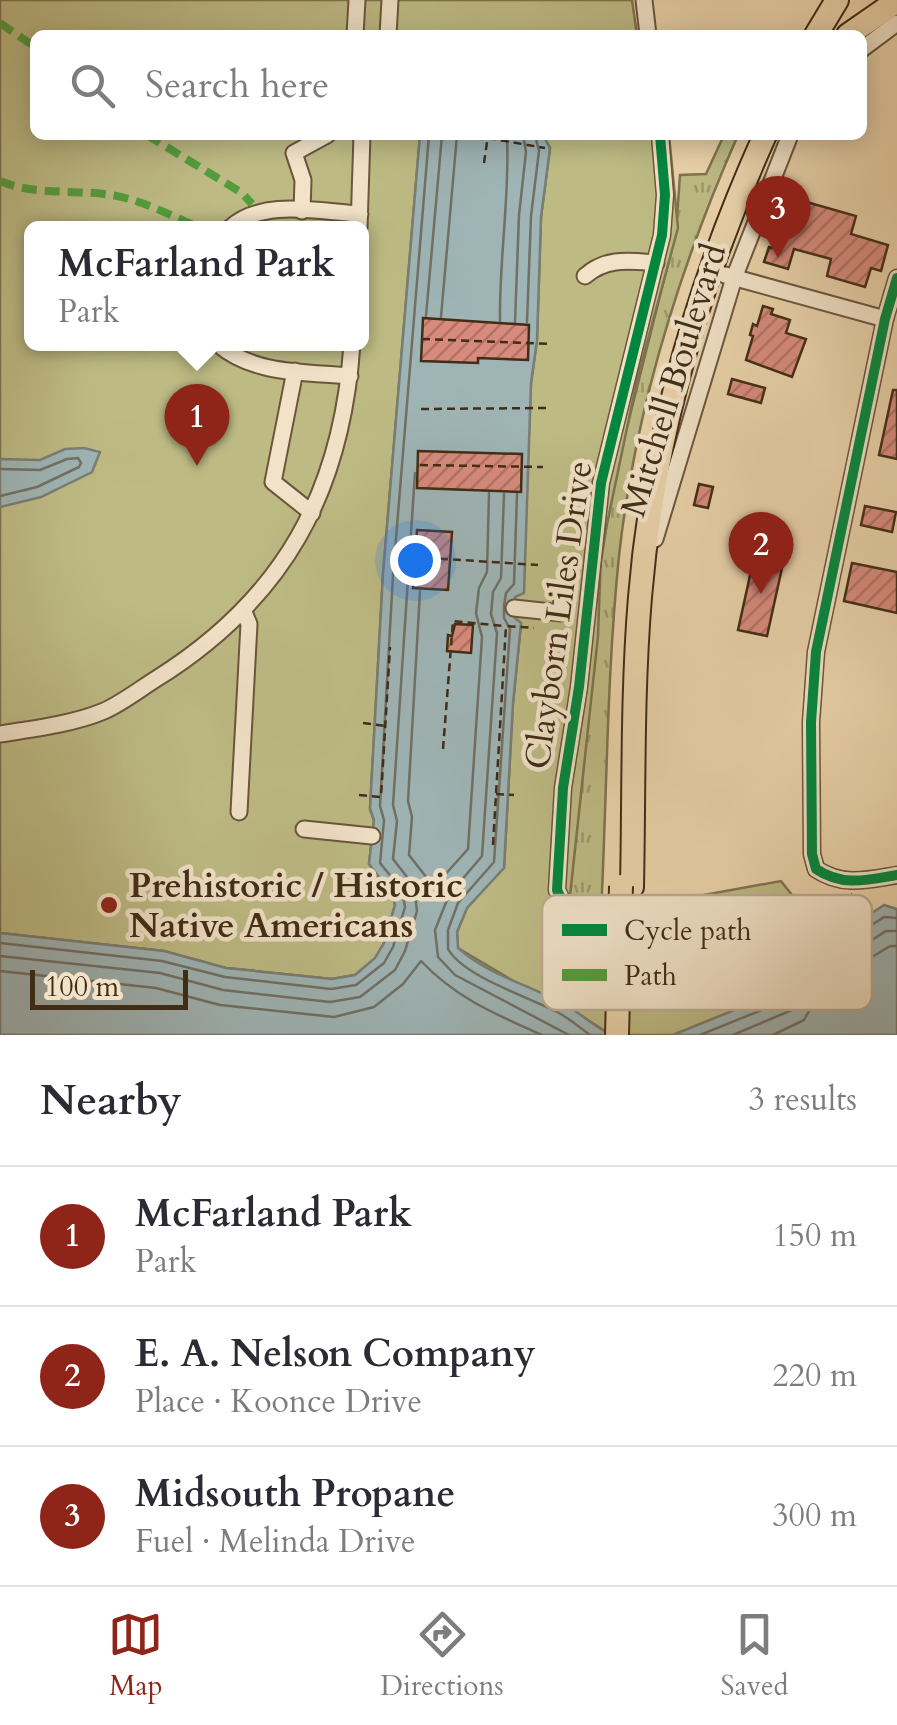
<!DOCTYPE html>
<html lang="en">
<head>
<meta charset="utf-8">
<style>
	:root { --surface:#fff; --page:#f2f2f3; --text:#2b2b33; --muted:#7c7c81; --line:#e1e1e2; --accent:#8f2418 }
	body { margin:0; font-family:Cardo,serif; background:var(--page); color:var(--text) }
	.scale { position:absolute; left:30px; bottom:25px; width:158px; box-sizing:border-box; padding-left:10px; border:5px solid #412c16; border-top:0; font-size:28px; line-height:35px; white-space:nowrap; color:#412c16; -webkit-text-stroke:8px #f1e2c8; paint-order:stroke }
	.you { position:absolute; left:415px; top:560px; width:35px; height:35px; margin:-25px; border:8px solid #fff; border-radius:50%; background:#1a73e8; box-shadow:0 0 0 15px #1a73e833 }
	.badge { display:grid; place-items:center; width:65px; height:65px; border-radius:50%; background:var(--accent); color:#fff; font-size:32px; font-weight:700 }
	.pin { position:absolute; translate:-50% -82px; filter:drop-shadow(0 2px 5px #0008) }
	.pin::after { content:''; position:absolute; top:52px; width:35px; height:30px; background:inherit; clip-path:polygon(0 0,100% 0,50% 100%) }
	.popup { position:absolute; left:24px; top:221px; width:345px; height:130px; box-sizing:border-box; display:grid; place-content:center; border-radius:15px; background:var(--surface); filter:drop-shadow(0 2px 8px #0005); font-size:32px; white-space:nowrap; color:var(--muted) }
	.popup b { font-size:38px; color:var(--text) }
	.popup::after { content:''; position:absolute; left:50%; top:100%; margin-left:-20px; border:20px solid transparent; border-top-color:var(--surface) }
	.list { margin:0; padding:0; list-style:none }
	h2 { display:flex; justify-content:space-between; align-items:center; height:130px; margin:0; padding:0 40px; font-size:42px }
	h2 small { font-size:32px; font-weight:400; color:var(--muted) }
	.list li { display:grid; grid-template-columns:65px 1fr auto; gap:30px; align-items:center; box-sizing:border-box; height:140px; padding:0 40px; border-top:2px solid var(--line) }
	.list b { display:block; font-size:38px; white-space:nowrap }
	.list p { margin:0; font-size:32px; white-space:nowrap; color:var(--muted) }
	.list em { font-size:32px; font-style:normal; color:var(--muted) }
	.icon { flex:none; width:55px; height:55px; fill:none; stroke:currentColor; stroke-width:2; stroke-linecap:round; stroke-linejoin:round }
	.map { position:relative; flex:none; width:897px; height:1035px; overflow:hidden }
	.search { position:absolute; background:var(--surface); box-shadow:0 5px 25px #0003; left:30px; right:30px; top:30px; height:110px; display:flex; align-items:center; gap:25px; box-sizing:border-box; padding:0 35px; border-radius:15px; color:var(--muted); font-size:38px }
	.sheet { height:550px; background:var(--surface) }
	nav { display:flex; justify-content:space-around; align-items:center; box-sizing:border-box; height:140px; border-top:2px solid var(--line); background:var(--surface); font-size:28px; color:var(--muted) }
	nav a { display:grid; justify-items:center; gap:5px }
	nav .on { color:var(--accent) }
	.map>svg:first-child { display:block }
	.grass { fill:url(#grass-tufts); stroke:#7f734d; stroke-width:2.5 }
	.park { fill:#bdba84; stroke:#7f734d; stroke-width:2.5; fill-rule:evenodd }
	.water { fill:#9eb4b5; stroke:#797e75; stroke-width:2.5 }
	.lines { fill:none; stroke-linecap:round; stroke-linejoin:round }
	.shore { stroke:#707066; stroke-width:2.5 }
	.building { fill:url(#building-hatch); stroke:#412c16; stroke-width:2.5 }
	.minor-casing { stroke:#6b563b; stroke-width:19 }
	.highway-casing { stroke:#412c16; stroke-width:26 }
	.path { stroke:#412c16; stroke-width:2.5; stroke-dasharray:8 5; stroke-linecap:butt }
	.minor { stroke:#f1e2c8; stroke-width:15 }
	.highway { stroke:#ead2aa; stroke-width:22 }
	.highway-bridge-casing { stroke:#412c16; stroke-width:26; stroke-linecap:butt }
	.highway-bridge { stroke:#ead2aa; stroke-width:22 }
	.quiet { stroke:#539d3d; stroke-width:8; stroke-dasharray:15 8; stroke-linecap:butt }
	.cycleway-casing { stroke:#f1e2c8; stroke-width:16 }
	.cycleway { stroke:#00873e; stroke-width:10 }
	.poi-dot { fill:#8f2418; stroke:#f1e2c8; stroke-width:4 }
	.labels { text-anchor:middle; stroke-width:9; stroke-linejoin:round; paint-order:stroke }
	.street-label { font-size:35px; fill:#412c16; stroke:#f1e2c8 }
	.poi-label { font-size:35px; font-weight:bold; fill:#412c16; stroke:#f1e2c8; text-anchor:start }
	.key { fill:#f1e2c8; stroke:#bcab93; stroke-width:2.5 }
	.key-label { font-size:28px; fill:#412c16 }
</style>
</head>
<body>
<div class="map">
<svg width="897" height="1035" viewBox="0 0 897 1035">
	<defs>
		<pattern id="grass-tufts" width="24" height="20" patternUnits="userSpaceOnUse" patternTransform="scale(2.5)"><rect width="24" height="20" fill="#bdba84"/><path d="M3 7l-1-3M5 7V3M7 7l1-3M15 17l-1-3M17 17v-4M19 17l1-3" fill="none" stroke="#9b976b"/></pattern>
		<pattern id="building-hatch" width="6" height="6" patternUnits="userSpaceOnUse" patternTransform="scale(2.5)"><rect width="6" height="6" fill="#d88b7d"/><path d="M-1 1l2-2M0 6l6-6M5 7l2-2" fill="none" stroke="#b17265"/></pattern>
	</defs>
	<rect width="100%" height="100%" fill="#ead2aa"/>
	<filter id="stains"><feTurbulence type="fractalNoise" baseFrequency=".002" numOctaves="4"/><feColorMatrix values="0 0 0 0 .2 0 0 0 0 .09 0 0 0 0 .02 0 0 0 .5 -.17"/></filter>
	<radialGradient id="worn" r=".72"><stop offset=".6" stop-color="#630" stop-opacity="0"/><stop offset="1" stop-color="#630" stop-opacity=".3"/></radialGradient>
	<path class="grass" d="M 724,135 L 738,135 C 679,269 635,410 619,556 C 606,682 607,808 600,934 C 578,919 570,910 569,883 L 598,581 L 613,483 L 676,232 L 680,175 L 706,174 Z"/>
	<g class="park">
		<path d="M 0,0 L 632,0 L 637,35 L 35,35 L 35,135 L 420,135 L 383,574 L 370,809 L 374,820 L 369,864 L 393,895 L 395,905 L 384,943 L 375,959 L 355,975 L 332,979 L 226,968 L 164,951 L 0,933 ZM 32,228 L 362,228 L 362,344 L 32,344 Z"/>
		<polygon points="537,135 669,135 678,228 637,380 601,553 598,636 570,896 582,919 600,932 636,931 693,897 781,881 829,942 790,966 779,992 673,1035 611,1035 563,1004 520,985 458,948 457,932 467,908 504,867 513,703 521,624 513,616 526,507 531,383 537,340 541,217 550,148 545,139"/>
	</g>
	<g class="water">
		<path d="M 420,135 L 537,135 L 545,139 L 550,148 L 541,217 L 537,340 L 531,383 L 524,593 L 515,597 L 513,616 L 521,623 L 513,703 L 504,868 L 467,908 L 457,932 L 458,948 C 488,975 530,985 564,1004 C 580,1013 594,1026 611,1035 L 0,1035 L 0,933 L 164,951 L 226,968 L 332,979 L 355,975 L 375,958 L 384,943 L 395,905 L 393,895 L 369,864 L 374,820 L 370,809 L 383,574 Z"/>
		<polygon points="84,448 100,452 92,472 41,497 0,507 0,459 40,460 65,449"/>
		<polygon points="884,905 897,909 897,1035 673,1035 779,992 790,966"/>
	</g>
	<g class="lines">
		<g class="shore">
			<polyline points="426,316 442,135"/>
			<polyline points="441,317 457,135"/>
			<path d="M 500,321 C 499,259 510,196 507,135"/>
			<polyline points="515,322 519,215 526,152 523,135"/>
			<polyline points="527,322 531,216 539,151 535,135"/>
			<polyline points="0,469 40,470 67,459 78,458 81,463 79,467 37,487 0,496"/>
			<polyline points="504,494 501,578 493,592 491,614 497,633 482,856 449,895 435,930 438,957 455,975 569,1035"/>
			<polyline points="420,591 408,801 412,817 409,855 434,887 468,849 482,637 476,613 479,588 487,572 489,493"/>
			<polyline points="504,606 506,593 514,584 517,494"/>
			<path d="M 504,607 L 504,618 L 510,629 L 494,862 L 458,903 L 448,930 L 448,949 C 464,977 529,997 557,1012 C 569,1018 579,1027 590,1035"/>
			<polyline points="0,943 162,961 225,977 331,989 356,985 384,963 393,947 405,907 402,890 380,863 384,820 380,806 393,575 429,135"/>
			<polyline points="0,956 160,973 223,990 330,1002 360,997 395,970 405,951 417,911 414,886 393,859 397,821 393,805 415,473"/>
			<path d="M 0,971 L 156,988 L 220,1005 L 334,1017 L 374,1007 L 403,984 L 421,961 C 456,998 495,1014 542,1035"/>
			<polyline points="700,1035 784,1001 799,972 884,917 897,918"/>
			<polyline points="733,1035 792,1010 810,980 886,931 897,931"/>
			<polyline points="773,1035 804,1020 821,990 828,984 890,946 897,946"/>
		</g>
	</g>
	<g class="building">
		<polygon points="803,201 856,216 851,234 888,245 881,271 871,268 865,287 827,276 831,259 794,249 788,269 764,262 769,247 776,249 784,217 797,220"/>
		<polygon points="763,306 773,309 771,314 790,320 786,333 806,339 792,377 746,360 753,336 750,335 753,324 757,326"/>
		<polygon points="423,318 529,325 528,360 478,358 478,363 421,361"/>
		<polygon points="732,379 765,388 761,403 728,394"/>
		<polygon points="893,390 897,390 897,459 879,455"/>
		<polygon points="418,451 522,454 521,492 417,488"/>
		<polygon points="699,484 713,487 708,508 694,505"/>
		<polygon points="865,506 896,512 892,532 861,525"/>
		<polygon points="417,530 452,532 448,590 413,588"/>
		<polygon points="755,553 784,559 767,636 738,630"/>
		<polygon points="852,563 897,572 897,613 844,601"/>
		<polygon points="455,624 473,625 471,653 447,651 448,635 452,636"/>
	</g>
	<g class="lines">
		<g class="minor-casing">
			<g id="minor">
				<polyline points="644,0 648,35"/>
				<polyline points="355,35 357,0"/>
				<polyline points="388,35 390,0"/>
				<polyline points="862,49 897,23"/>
				<polyline points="660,135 665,195 662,235 601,483 579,687 563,788 557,890 573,924 595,939 606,943 649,939 714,920 763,919"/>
				<polyline points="302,211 303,180 294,153 327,135"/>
				<path d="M 230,228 C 263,198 319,212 360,214"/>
				<polyline points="359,228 362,135"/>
				<polyline points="725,275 885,319"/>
				<path d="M 585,276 C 606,257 630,261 656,263"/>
				<path d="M 897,278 L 885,319 L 816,652 L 811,722 L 812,854 L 816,869 C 843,887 867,880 897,875"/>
				<path d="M 218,344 C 254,375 305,372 350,376"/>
				<polyline points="295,371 273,482 312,513"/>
				<polyline points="655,539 734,278 790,135"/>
				<polyline points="514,608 561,613 562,594"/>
				<path d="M 0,734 C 33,729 73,724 104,711 C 122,703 140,689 156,679 C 284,599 342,492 352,344"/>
				<polyline points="239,812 249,624 243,610"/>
				<polyline points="304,829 372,836"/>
			</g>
		</g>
		<g class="highway-casing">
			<g id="highway">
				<polyline points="816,35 837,0"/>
				<polyline points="848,35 897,1"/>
				<path d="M 632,887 C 634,790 632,693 640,597 C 653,436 699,281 765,135"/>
			</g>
		</g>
		<g class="path">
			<polyline points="488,138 545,148"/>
			<polyline points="484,163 488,135"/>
			<polyline points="422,339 551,344"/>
			<polyline points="421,409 546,408"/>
			<polyline points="420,465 543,467"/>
			<polyline points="414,557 538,565"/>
			<polyline points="363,723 385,726"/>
			<polyline points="443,749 453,621 505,626"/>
			<polyline points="496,794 514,795"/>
			<polyline points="359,795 381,797 390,647"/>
			<polyline points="493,845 506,626 534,628"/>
			<polyline points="755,958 819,920 834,902 852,894"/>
		</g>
		<use href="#minor" class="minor"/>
		<use href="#highway" class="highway"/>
		<g class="highway-bridge-casing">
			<polyline id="highway-bridge" points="617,1035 621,886"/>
		</g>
		<use href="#highway-bridge" class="highway-bridge"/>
		<g class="quiet">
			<polyline points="0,23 35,47"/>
			<polyline points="147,135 242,193 252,204"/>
			<path d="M 0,181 C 35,196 73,189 111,195 C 143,200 171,216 201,228"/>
		</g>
		<g class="cycleway-casing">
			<g id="cycleway">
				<polyline points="660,135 665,195 662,235 601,483 579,687 563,788 557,890 573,924 595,939 606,943 649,939 714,920 763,919"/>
				<path d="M 897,278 L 885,319 L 816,652 L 811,722 L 812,854 L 816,869 C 843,887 867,880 897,875"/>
			</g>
		</g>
		<use href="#cycleway" class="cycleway"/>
	</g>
	<circle class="poi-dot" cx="109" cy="905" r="10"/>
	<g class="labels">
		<g class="street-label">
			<text transform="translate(673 380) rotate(-73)" y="12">Mitchell Boulevard</text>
			<text transform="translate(558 615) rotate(-82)" y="12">Clayborn Liles Drive</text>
		</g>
		<g class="poi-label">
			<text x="129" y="897">Prehistoric / Historic<tspan x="129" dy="40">Native Americans</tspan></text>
		</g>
	</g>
	<rect x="542" y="895" width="330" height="115" rx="15" class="key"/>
	<rect x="562" y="924" width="45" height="12" fill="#00873e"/>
	<rect x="562" y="969" width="45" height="12" fill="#539d3d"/>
	<g class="key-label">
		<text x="624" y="940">Cycle path</text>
		<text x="624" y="985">Path</text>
	</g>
	<rect width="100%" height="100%" filter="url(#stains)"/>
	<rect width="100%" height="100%" fill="url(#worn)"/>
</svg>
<div class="scale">100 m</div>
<div class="you"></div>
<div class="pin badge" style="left:197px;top:466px">1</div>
<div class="popup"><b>McFarland Park</b>Park</div>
<div class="pin badge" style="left:761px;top:594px">2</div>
<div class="pin badge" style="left:778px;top:258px">3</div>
<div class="search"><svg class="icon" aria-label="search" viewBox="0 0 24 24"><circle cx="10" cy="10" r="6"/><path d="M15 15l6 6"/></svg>Search here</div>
</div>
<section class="sheet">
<h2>Nearby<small>3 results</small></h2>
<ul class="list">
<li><span class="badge">1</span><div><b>McFarland Park</b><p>Park</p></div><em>150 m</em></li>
<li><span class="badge">2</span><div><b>E. A. Nelson Company</b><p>Place · Koonce Drive</p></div><em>220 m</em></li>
<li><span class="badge">3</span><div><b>Midsouth Propane</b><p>Fuel · Melinda Drive</p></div><em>300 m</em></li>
</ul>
</section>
<nav>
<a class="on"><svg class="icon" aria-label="map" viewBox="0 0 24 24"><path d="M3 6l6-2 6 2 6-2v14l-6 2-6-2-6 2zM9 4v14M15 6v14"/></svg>Map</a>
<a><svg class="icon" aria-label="directions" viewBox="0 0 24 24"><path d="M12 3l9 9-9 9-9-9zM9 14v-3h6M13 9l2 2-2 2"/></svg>Directions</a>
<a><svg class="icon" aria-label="saved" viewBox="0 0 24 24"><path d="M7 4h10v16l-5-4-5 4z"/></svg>Saved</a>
</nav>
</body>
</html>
